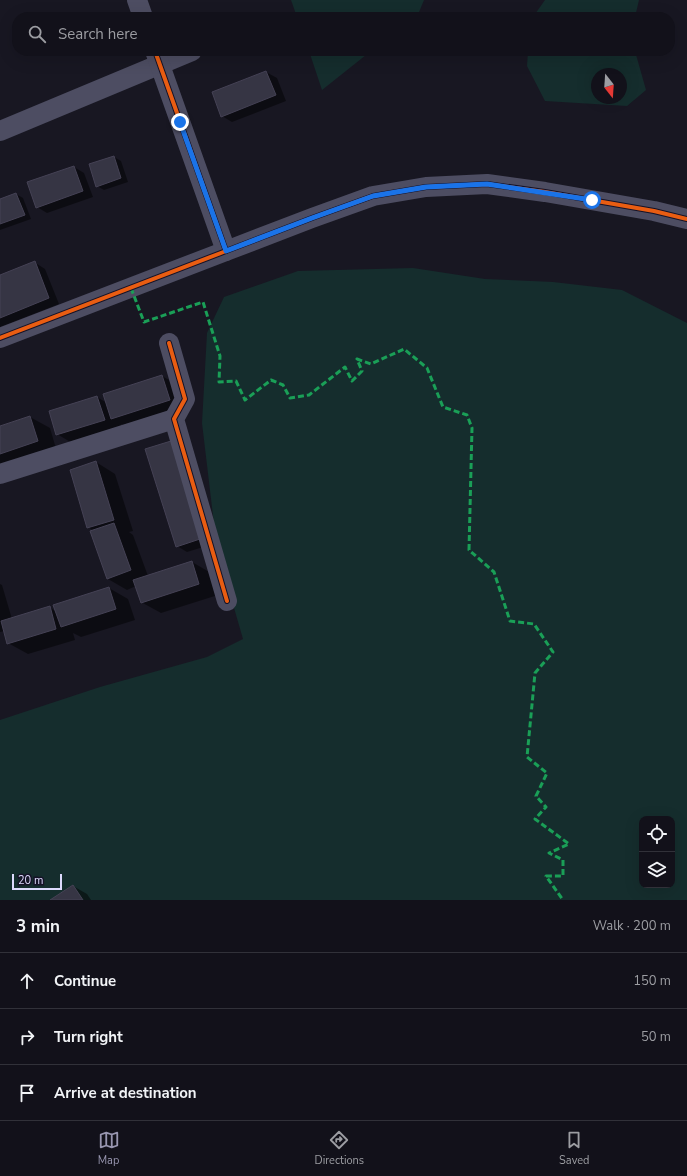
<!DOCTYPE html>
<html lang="en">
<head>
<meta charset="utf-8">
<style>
	:root { --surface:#12111a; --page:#1b1a23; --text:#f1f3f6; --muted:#9c9da2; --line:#313139; --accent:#9896b0 }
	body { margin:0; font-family:"Nunito Sans",sans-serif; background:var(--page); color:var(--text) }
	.controls { position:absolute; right:12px; bottom:12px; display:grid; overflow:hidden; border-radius:8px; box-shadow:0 4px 16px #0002 }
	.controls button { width:36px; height:36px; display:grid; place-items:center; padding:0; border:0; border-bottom:1px solid var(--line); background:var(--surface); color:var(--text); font:20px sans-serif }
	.compass { position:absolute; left:591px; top:68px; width:36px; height:36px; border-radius:50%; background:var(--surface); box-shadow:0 4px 16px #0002; rotate:163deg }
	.scale { position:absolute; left:12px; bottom:10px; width:50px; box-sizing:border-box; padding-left:4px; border:2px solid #dddafd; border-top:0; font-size:11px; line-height:14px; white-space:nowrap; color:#dddafd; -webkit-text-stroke:3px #151227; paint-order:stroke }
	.stop { position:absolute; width:12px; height:12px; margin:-9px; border:3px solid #1a73e8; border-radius:50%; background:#fff }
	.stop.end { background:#1a73e8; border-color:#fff; box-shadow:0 1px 4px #0008 }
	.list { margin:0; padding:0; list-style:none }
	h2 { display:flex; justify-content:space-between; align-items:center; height:52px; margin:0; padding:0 16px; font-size:17px }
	h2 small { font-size:13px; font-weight:400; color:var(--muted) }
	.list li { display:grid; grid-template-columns:26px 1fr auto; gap:12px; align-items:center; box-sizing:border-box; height:56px; padding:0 16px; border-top:1px solid var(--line) }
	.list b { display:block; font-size:15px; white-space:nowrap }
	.list em { font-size:13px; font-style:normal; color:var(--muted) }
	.icon { flex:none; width:22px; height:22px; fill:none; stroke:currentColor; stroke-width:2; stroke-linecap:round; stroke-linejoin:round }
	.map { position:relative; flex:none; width:687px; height:900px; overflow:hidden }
	.search { position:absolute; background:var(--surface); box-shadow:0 4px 16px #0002; left:12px; right:12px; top:12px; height:44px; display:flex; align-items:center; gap:10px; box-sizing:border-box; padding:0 14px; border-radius:16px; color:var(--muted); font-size:15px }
	.sheet { height:220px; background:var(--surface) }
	nav { display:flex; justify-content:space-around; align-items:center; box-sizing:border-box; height:56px; border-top:1px solid var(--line); background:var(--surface); font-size:11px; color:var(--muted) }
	nav a { display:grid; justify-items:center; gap:2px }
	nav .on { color:var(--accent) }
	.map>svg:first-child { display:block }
	.green { fill:#152d2d; fill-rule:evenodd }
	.shadow { fill:#0007 }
	.building { fill:#363544; stroke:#454255 }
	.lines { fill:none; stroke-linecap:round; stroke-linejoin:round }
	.street { stroke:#4d4d62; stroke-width:20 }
	.quiet { stroke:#1a9f57; stroke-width:3; stroke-dasharray:6 3; stroke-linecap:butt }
	.cycleway-casing { stroke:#151227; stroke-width:6 }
	.cycleway { stroke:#e95d12; stroke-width:4 }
	.route { stroke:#1a73e8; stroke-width:5 }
</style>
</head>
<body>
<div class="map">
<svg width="687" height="900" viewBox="0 0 687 900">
	<rect width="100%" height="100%" fill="#181722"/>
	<g class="green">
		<polygon points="291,0 424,0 417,17 297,17"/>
		<polygon points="545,0 639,0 635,17 533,17"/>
		<polygon points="309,51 371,51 322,90"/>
		<path d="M 528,51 L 635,51 L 646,90 L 627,106 L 545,101 L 527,66 ZM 597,74 L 621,74 L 621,98 L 597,98 Z"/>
		<path d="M 413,268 L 485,279 L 553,282 L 622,290 L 687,323 L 687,900 L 0,900 L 0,720 L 100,687 L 207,657 L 243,639 L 217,549 L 202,423 L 207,333 L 224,297 L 298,271 ZM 642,819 L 672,819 L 672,885 L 642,885 Z"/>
	</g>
	<g class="shadow">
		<polygon points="266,72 277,78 286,101 232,122 222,116 213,93"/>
		<polygon points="114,157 121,161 128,182 104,190 97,186"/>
		<polygon points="74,167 84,173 93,197 47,213 37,207"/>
		<polygon points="16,194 23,198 31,219 0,230 0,200"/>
		<polygon points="34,262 45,269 59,304 0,327 0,276"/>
		<polygon points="162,376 181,387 189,411 131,429 121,424 124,431 77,446 57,434 97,397 107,403"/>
		<polygon points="30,417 50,428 57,452 0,468 0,427"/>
		<polygon points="146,450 213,544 187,552 177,546"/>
		<polygon points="96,462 115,474 133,531 129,532 133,535 148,576 192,562 211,573 218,595 161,613 141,602 136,586 127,590 108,579 94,531 88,527"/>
		<polygon points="0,584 2,585 12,619 49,607 57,612 109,588 128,599 135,620 81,637 73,633 75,640 28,654 8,643 5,631 0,632"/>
		<polygon points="73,886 87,894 91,900 52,900"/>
	</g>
	<g class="building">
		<polygon points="266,71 276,95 221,117 212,92"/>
		<polygon points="114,156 121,178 96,187 89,164"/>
		<polygon points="74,166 83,191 36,208 27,182"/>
		<polygon points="16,193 25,215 0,224 0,199"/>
		<polygon points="35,261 49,298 0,318 0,275"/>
		<polygon points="162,375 170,400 111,419 103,394"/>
		<polygon points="97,396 105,420 56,435 49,411"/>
		<polygon points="30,416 38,441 0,454 0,426"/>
		<polygon points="171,441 203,538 176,547 145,449"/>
		<polygon points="96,461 114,520 87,528 70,470"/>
		<polygon points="114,523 131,570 107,579 90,531"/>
		<polygon points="192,561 199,584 141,603 133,580"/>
		<polygon points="109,587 116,609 61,627 53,605"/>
		<polygon points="50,606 56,629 7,644 1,621"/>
		<polygon points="73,885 83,900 50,900"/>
	</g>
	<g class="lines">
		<g class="street">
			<polyline points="137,0 143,17"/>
			<polyline points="0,131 192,51"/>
			<polyline points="226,251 312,218 373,196 426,187 487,184 545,192 654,211 687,219"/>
			<polyline points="0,338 226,251 155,51"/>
			<polyline points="169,343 185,399 174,419 227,601"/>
			<polyline points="0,474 174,419"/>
		</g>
		<polyline class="quiet" points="131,288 144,322 203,302 220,356 219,382 236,381 245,400 271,380 283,385 290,398 309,395 345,367 352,381 362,371 357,359 371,364 404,349 427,368 443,407 467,415 472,428 469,550 494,572 510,621 534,624 553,652 535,673 527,757 547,773 536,796 546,807 535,819 569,844 549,853 563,860 563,876 546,876 563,900"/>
		<g class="cycleway-casing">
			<g id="cycleway">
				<polyline points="226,251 312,218 373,196 426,187 487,184 545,192 654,211 687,219"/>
				<polyline points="0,338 226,251 155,51"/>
				<polyline points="169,343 185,399 174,419 227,601"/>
			</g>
		</g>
		<use href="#cycleway" class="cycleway"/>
	</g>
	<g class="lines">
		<polyline class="route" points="180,122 226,251 312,218 373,196 426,187 487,184 592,200"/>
	</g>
</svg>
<div class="controls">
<button><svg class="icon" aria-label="locate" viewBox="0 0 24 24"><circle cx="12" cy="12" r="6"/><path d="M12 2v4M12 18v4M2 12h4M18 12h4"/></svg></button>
<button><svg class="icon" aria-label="layers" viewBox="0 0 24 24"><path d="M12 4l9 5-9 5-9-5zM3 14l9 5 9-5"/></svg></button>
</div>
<svg class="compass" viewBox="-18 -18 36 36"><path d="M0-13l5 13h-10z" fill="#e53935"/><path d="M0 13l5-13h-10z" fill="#9c9da2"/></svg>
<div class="scale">20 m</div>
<div class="stop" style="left:592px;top:200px"></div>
<div class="stop end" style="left:180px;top:122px"></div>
<div class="search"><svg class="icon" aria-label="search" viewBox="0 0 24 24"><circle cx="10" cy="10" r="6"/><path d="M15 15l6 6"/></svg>Search here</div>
</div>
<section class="sheet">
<h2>3 min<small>Walk · 200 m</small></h2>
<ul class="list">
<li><svg class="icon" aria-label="ahead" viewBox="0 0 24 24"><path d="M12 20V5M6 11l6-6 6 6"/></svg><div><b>Continue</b></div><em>150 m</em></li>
<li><svg class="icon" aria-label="right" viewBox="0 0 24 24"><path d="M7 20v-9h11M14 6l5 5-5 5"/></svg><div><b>Turn right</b></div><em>50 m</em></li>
<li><svg class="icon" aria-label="arrive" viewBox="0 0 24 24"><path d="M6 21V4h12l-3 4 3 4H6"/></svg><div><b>Arrive at destination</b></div></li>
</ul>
</section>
<nav>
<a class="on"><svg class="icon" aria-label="map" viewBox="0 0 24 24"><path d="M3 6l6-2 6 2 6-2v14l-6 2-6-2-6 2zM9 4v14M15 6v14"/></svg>Map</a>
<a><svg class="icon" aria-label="directions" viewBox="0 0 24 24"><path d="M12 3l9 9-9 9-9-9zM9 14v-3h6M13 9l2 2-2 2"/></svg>Directions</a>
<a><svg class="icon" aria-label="saved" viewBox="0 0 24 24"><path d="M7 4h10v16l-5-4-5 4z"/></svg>Saved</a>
</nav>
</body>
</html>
